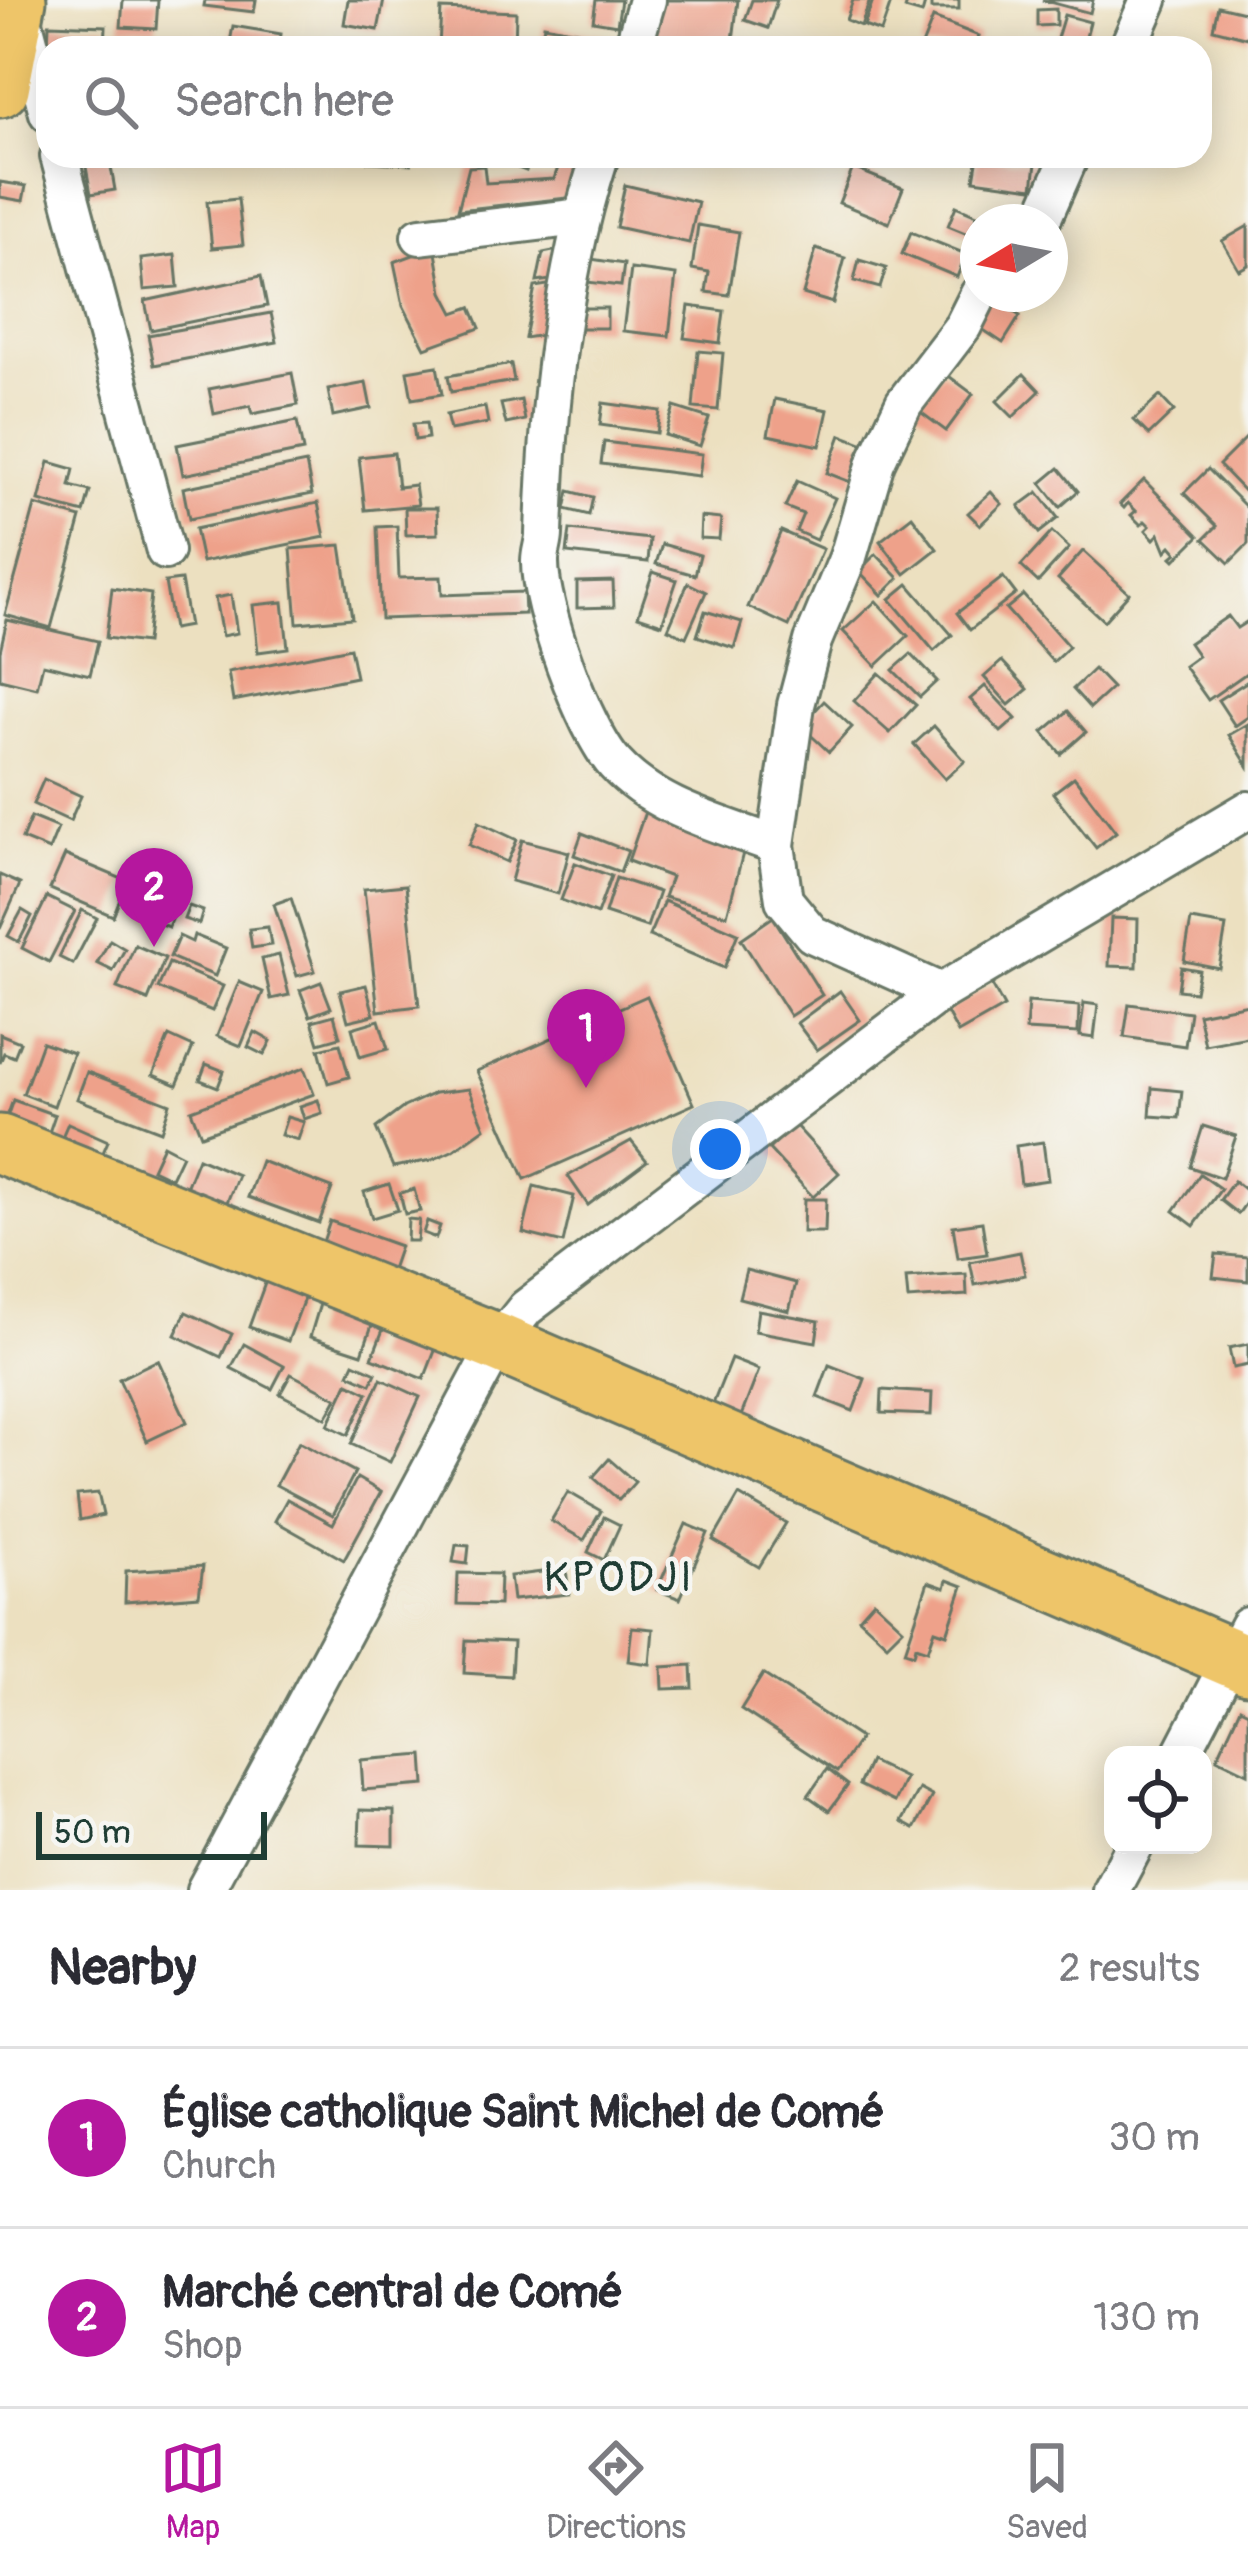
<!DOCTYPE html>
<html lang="en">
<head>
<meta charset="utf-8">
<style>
	:root { --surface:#fff; --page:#f7f7f7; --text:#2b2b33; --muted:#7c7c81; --line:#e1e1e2; --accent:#b5179e }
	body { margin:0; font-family:Pangolin,sans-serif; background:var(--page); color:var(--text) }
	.controls { position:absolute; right:36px; bottom:36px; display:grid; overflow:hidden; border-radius:24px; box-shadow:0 6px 30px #0003 }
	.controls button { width:108px; height:108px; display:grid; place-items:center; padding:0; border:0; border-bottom:3px solid var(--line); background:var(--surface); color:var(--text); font:60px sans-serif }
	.compass { position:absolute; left:960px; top:204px; width:108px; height:108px; border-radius:50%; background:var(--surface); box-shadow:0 6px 30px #0003; rotate:260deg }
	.scale { position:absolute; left:36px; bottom:30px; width:231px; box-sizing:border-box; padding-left:12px; border:6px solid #1f3d34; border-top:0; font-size:33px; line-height:42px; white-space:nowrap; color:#1f3d34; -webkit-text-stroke:9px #f6f6f2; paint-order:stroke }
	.you { position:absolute; left:720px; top:1149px; width:42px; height:42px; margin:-30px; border:9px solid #fff; border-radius:50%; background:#1a73e8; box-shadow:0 0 0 18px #1a73e833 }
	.badge { display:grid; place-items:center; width:78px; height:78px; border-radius:50%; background:var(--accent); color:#fff; font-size:39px; font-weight:700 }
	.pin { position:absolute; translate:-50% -99px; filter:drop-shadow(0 3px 6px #0008) }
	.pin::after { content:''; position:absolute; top:63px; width:42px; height:36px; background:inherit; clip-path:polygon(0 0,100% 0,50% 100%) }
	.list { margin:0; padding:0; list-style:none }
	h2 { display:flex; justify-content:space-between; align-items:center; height:156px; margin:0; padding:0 48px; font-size:51px }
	h2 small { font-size:39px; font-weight:400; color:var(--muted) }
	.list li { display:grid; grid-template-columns:78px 1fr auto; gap:36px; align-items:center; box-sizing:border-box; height:180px; padding:0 48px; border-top:3px solid var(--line) }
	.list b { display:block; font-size:45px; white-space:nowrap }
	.list p { margin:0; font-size:39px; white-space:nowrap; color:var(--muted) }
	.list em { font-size:39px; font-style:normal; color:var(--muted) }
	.icon { flex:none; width:66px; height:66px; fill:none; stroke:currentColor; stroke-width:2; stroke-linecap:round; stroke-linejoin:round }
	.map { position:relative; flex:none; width:1248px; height:1890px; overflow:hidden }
	.search { position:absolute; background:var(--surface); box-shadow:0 6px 30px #0003; left:36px; right:36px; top:36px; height:132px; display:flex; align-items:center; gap:30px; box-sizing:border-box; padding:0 42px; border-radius:36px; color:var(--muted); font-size:45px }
	.sheet { height:516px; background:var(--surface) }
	nav { display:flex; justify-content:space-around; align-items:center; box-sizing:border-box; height:168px; border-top:3px solid var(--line); background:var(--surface); font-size:33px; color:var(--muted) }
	nav a { display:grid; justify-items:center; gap:6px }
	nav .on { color:var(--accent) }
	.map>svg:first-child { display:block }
	.building { fill:#eea18a }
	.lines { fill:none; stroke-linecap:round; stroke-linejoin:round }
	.street-casing { stroke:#677665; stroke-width:42 }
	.primary-casing { stroke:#677665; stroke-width:63 }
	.street { stroke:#fff; stroke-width:36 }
	.primary { stroke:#eec569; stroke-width:57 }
	.labels { text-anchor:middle; stroke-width:9; stroke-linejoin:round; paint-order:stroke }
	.neighbourhood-label { font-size:42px; letter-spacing:3px; fill:#1f3d34; stroke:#f6f6f2 }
</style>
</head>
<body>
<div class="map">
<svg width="1248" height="1890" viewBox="0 0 1248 1890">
	<rect width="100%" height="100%" fill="#f6f6f2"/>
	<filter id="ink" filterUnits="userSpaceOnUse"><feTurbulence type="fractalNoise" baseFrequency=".00833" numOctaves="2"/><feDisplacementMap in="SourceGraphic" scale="24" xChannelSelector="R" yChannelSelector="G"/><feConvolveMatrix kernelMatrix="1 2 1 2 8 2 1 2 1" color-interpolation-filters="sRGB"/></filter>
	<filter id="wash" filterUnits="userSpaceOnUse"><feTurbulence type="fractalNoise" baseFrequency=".004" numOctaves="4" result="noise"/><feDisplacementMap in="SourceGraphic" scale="48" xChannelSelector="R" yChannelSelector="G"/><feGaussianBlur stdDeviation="2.7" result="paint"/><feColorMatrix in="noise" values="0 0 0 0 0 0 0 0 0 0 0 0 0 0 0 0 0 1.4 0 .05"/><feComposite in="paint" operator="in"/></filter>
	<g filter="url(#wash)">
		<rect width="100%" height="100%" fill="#ece0c0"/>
		<g id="blocks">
			<g class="building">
				<polygon points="123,0 158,0 156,29 121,27"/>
				<polygon points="205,0 256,0 254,12 204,6"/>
				<polygon points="348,0 384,0 378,30 344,24"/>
				<polygon points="596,0 621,0 617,25 593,21"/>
				<polygon points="657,0 738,0 732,48 650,48"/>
				<polygon points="752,0 777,0 768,28 745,20"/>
				<polygon points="853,0 870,0 861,26 846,20"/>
				<polygon points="873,0 892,0 881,32 864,26"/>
				<polygon points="908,0 926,0 922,14 905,9"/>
				<rect x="931" y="0" width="28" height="9"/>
				<polygon points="1042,0 1093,0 1090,13"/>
				<polygon points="1218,6 1248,13 1248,38 1213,29"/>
				<polygon points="441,9 516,12 515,48 439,48"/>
				<polygon points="1056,9 1056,25 1037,26 1037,10"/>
				<polygon points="1064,15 1090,22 1083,48 1054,48"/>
				<polygon points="933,18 979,36 975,48 921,48"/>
				<polygon points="49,24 106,26 105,48 48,48"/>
				<polygon points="544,25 604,36 602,48 540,48"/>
				<polygon points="233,26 281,34 279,48 229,48"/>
				<polygon points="292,41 323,45 322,48 291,48"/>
				<polygon points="84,156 109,156 115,190 91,194"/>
				<polygon points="368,156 411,156 411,164 368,162"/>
				<polygon points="486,156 531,156 526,171"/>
				<polygon points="562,156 589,156 576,197 458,210 469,167 484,166 486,183 554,179"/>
				<polygon points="978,156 1036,163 1033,188 974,180"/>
				<polygon points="853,168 903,188 889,223 839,203"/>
				<polygon points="0,182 26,186 23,201 0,197"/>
				<polygon points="625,185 698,202 689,243 616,227"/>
				<polygon points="238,199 243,245 212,248 207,202"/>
				<polygon points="956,206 977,215 970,235 948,226"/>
				<polygon points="698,225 739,232 729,295 706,292 709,272 692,269"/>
				<polygon points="1248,226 1248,265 1239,270 1222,241"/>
				<polygon points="911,232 966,254 957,277 902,254"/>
				<polygon points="435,247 443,292 454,313 471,307 480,328 425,348 403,305 394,262"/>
				<polygon points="563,249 557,279 537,282 543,253"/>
				<polygon points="816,249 845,258 833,303 803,294"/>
				<polygon points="175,255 178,287 144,290 141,259"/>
				<polygon points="591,259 624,264 621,286 587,282"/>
				<polygon points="859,260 886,268 880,288 854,281"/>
				<polygon points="631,269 676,275 669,336 623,331"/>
				<polygon points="261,276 267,306 151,330 145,301"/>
				<polygon points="553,284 543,335 525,338 535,287"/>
				<polygon points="987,295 1020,316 1003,343 970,321"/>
				<polygon points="689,306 724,311 720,343 684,338"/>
				<rect x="571" y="308" width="36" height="20"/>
				<polygon points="271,313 277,342 154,365 148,335"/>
				<polygon points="698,351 723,353 718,410 693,408"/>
				<polygon points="511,364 514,381 451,392 448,376"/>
				<polygon points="437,366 442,394 412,399 407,371"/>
				<polygon points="942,371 973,394 946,431 915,408"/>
				<polygon points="292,373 298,405 252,414 250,406 214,414 209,389"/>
				<polygon points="1024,374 1040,391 1013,417 997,401"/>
				<polygon points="366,383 371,408 333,416 328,390"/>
				<polygon points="1160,396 1174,411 1149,435 1134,420"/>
				<polygon points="775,399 828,410 820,446 768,435"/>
				<polygon points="521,400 525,420 506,424 501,404"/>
				<polygon points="603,403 660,411 657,433 600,425"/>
				<polygon points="485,407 488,423 450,430 446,415"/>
				<polygon points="674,407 709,418 700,446 665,435"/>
				<polygon points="297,421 303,451 183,475 177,445"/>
				<polygon points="426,423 428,438 415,440 413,424"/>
				<polygon points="841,435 867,445 853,483 827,473"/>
				<polygon points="1248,436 1248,495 1219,465"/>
				<polygon points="604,442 702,454 699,476 601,464"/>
				<polygon points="394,453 398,487 415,485 418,505 365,510 359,457"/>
				<polygon points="49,462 74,469 70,486 90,491 84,513 39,501"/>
				<polygon points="306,463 312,494 189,519 183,488"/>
				<polygon points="1059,468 1078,491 1060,507 1041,483"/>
				<polygon points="1208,469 1248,509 1248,544 1229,563 1204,539 1217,526 1184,493"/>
				<polygon points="1144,480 1199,536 1175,560 1172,557 1177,553 1171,546 1166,551 1159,534 1154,539 1146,530 1150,526 1145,521 1141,525 1131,515 1136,511 1128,503 1124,508 1120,504"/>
				<polygon points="797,481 835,498 816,540 796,531 803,514 785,507"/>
				<polygon points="569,491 593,497 589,515 565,509"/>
				<polygon points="991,492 1002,504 980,525 968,513"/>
				<polygon points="1038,492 1058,518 1039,533 1019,506"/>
				<polygon points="318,503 325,537 202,562 195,529"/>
				<polygon points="35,505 81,518 51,628 5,615"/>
				<polygon points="405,508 437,508 438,534 406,535"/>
				<polygon points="912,516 937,549 905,574 880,541"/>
				<polygon points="701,517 721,519 719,539 700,538"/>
				<polygon points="397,526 399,578 441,577 442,595 524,592 525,614 381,619 377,527"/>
				<polygon points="570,530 650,539 648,562 567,553"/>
				<polygon points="781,531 823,549 789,626 748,607"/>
				<polygon points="1052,532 1069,548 1038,582 1021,566"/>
				<polygon points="662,544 700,555 695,575 656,564"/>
				<polygon points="341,545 352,618 297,623 291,549"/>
				<polygon points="1083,551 1129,593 1104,621 1058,579"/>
				<polygon points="876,554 899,578 882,595 859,571"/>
				<polygon points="653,572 677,580 662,624 638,616"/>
				<polygon points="1003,577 1016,594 970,630 957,613"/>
				<polygon points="181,580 189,626 173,629 165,582"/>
				<polygon points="613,581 614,607 577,608 577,582"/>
				<polygon points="688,583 706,592 686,637 668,629"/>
				<polygon points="908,584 952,635 934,651 890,599"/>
				<polygon points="112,588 151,594 146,643 106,638"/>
				<polygon points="231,595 237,633 222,636 215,598"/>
				<polygon points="1023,595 1069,647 1053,662 1006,609"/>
				<polygon points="876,601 908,636 876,666 843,631"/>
				<polygon points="283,602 288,648 258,652 253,605"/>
				<polygon points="705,611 742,622 734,648 697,636"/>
				<polygon points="1228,616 1237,628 1248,621 1248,672 1208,700 1184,666 1198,656 1189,643"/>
				<polygon points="7,620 98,641 90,675 43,664 37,688 0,679 0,651"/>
				<polygon points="350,648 356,677 233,701 228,672"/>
				<polygon points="911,654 937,681 920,697 893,670"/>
				<polygon points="1002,661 1028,689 1009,705 984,677"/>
				<polygon points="1094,669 1112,688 1090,708 1073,689"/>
				<polygon points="879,673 916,705 890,733 854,701"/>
				<polygon points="1248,681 1248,717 1235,726 1218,700"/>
				<polygon points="985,686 1016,719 1001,732 970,699"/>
				<polygon points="824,701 852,727 829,752 801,726"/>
				<polygon points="1068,711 1086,732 1061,754 1043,732"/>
				<polygon points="1248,724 1248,766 1229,735"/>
				<polygon points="934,726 965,761 945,779 914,744"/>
				<polygon points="1074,777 1116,832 1096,848 1053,793"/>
				<polygon points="44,779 81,796 70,821 33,804"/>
				<polygon points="646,809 745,845 727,915 664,897 671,877 628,861"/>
				<polygon points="31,817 58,828 49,850 22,839"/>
				<polygon points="479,822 517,840 507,862 469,845"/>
				<polygon points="582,833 628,851 620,872 574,855"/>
				<polygon points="522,840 569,852 558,894 511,881"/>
				<polygon points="65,855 127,881 113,916 50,889"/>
				<polygon points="575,863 611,876 597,914 561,900"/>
				<polygon points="159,871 186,883 168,927 141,916"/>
				<polygon points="0,875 20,884 0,929"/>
				<polygon points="616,878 659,892 647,927 605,913"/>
				<polygon points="406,885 419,1006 378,1011 364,889"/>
				<polygon points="47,897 75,911 49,962 22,948"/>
				<polygon points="291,898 315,971 297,976 274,904"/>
				<polygon points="664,901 738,933 724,968 649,936"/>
				<polygon points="189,906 203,911 199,924 184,919"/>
				<polygon points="22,910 32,916 19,942 8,936"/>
				<polygon points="82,910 97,918 73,964 59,957"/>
				<polygon points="773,917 822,995 790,1016 741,939"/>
				<polygon points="1111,918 1138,919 1137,967 1109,966"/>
				<polygon points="1191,920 1226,926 1219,968 1184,961"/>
				<polygon points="268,927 271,945 252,948 249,929"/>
				<polygon points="194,935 226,948 215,976 170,957 179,936 192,942"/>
				<polygon points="110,940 125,949 113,971 97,963"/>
				<polygon points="135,945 165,958 148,1000 117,988"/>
				<polygon points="279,955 289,995 271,999 262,959"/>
				<polygon points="169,963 223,986 212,1011 158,988"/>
				<polygon points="1181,967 1199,970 1195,992 1178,990"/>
				<polygon points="239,982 263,992 241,1046 217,1036"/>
				<polygon points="321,982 331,1008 310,1016 300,990"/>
				<polygon points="366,985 374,1015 348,1021 340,991"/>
				<polygon points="992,985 1004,1007 958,1033 946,1011"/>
				<polygon points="840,991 860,1020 817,1050 797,1023"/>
				<polygon points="647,996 694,1104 525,1179 477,1071"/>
				<polygon points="1028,1002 1079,1006 1078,1033 1026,1030"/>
				<polygon points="1084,1003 1098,1005 1094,1038 1080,1036"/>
				<polygon points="1129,1004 1190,1012 1185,1046 1124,1037"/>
				<polygon points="1248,1004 1248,1037 1205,1045 1198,1014"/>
				<polygon points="334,1015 340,1037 319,1043 312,1021"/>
				<polygon points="379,1020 388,1049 360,1057 352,1028"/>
				<polygon points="255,1032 271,1041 264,1055 248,1047"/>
				<polygon points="0,1034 20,1042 14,1057 4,1053 0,1063"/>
				<polygon points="169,1036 193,1047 177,1085 153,1075"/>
				<polygon points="42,1042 73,1053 54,1106 23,1094"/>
				<polygon points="340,1044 349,1077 328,1083 319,1049"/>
				<polygon points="206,1064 224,1071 218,1087 200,1080"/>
				<polygon points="304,1068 314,1094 201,1135 191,1110"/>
				<polygon points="87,1072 170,1104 161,1131 77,1099"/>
				<polygon points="1152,1088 1182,1091 1179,1118 1150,1116"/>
				<polygon points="469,1089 485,1128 454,1150 432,1160 393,1167 376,1128 404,1107 435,1093"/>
				<polygon points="13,1100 55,1115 44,1147 2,1131"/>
				<polygon points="318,1100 322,1113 304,1119 300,1106"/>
				<polygon points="287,1117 304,1122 298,1140 281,1135"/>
				<polygon points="68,1123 108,1141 96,1169 56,1151"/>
				<polygon points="795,1125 839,1173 813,1197 769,1149"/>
				<polygon points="1203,1126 1236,1136 1222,1178 1190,1167"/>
				<polygon points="631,1141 647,1161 588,1205 568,1176"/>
				<polygon points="1043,1142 1048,1180 1021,1184 1016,1146"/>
				<polygon points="163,1145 182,1155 171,1178 152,1169"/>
				<polygon points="198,1158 238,1175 223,1212 183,1195"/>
				<polygon points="261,1161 332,1188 319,1223 248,1197"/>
				<polygon points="1200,1174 1221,1189 1194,1226 1174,1211"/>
				<polygon points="1234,1181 1248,1192 1248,1200 1238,1214 1220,1200"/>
				<polygon points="389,1184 398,1210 372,1218 364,1192"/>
				<polygon points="534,1186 574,1196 563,1243 523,1233"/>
				<polygon points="414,1189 420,1211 405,1214 400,1193"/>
				<polygon points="804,1199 826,1199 825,1232 803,1232"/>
				<polygon points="408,1219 419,1220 417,1241 407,1241"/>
				<polygon points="330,1221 400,1246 389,1278 319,1254"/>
				<polygon points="427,1221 440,1226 436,1238 423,1233"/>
				<polygon points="982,1222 987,1254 958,1258 953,1226"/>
				<polygon points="1020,1252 1025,1275 975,1285 970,1262"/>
				<polygon points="1216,1254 1248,1257 1248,1281 1213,1277"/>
				<polygon points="272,1264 311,1280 288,1341 249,1327"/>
				<polygon points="746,1270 796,1283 789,1311 739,1298"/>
				<polygon points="966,1274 967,1295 908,1299 906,1278"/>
				<polygon points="320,1304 373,1322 362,1354 310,1337"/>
				<polygon points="758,1310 819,1321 816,1342 755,1331"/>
				<polygon points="186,1312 232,1334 221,1357 175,1335"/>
				<polygon points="386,1322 438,1343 424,1379 372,1358"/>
				<polygon points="244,1344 284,1366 272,1389 231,1368"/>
				<polygon points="1248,1344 1248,1365 1233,1368 1229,1348"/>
				<polygon points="731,1359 759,1370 741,1416 713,1404"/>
				<polygon points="158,1360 187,1422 147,1441 119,1379"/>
				<polygon points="354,1363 376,1373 371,1384 349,1374"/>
				<polygon points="829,1365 865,1379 853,1411 817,1397"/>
				<polygon points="291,1374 337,1398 326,1418 280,1394"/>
				<polygon points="381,1379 420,1397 390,1462 351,1444"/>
				<polygon points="348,1383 368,1393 348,1435 328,1425"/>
				<polygon points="882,1390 932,1393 931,1415 881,1413"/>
				<polygon points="299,1442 355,1472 333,1515 276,1485"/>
				<polygon points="609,1459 635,1482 619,1500 593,1477"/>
				<polygon points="357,1478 381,1492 344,1560 275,1521 287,1499 333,1524"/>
				<polygon points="568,1492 601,1511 584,1540 551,1521"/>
				<polygon points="98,1493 103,1515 80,1520 77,1495"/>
				<polygon points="739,1495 786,1523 759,1567 713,1540"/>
				<polygon points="604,1517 620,1525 604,1560 588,1552"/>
				<polygon points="686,1524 708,1533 680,1599 657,1590"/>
				<polygon points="456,1545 469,1546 467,1564 453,1562"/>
				<polygon points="203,1566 199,1596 125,1602 126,1571"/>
				<polygon points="566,1569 569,1594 513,1600 510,1576"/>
				<polygon points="458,1573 500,1574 499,1605 457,1604"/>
				<polygon points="947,1580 963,1586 947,1634 935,1630 928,1650 916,1646 914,1654 905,1651 928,1582 945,1588"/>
				<polygon points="874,1601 903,1628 887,1644 859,1618"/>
				<polygon points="632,1627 653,1629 650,1664 628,1661"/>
				<polygon points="466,1640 513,1642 511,1676 464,1673"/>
				<polygon points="692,1665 693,1688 663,1689 662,1667"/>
				<polygon points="763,1674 860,1738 837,1772 741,1709"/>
				<polygon points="1240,1708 1248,1712 1248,1773 1217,1758"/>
				<polygon points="423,1755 425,1785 363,1790 361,1760"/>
				<polygon points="870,1761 905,1778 894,1802 859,1785"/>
				<polygon points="827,1769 848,1785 829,1811 808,1796"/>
				<polygon points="919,1789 932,1796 914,1829 901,1822"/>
				<polygon points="360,1810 394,1811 394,1846 359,1845"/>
			</g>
		</g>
	</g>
	<g filter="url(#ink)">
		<use href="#blocks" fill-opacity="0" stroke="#677665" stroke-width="3"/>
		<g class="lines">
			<g class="street-casing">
				<g id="street">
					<polyline points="22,15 48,113"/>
					<polyline points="633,48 647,0"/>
					<polyline points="1128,48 1149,0"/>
					<polyline points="59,156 165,551"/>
					<path d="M 600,156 C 561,277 548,407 544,534 C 544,543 540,552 540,561 C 539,606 584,730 615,764 C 656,809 721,824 776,845"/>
					<polyline points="1041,222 1070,156"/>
					<polyline points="420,236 580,217"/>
					<polyline points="941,992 812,934 784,900 776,845 796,705 813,641 848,557 876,462 904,403 963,326 979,294"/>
					<polyline points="1181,1755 1248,1626"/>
					<polyline points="205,1890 498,1343 526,1308 941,992 1248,810"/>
					<polyline points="1111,1890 1135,1845"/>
				</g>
			</g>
			<g class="primary-casing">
				<g id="primary">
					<polyline points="0,88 17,0"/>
					<polyline points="0,1144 498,1343 1248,1665"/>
				</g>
			</g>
			<use href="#street" class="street"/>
			<use href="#primary" class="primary"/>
		</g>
	</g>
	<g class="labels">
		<g class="neighbourhood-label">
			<text x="619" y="1591">KPODJI</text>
		</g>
	</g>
</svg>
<div class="controls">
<button><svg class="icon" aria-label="locate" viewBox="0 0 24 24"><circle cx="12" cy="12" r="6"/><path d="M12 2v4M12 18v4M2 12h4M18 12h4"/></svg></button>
</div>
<svg class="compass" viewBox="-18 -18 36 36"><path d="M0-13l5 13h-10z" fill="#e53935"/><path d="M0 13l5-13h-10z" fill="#7c7c81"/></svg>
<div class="scale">50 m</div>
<div class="you"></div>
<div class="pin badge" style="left:586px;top:1088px">1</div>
<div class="pin badge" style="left:154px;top:947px">2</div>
<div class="search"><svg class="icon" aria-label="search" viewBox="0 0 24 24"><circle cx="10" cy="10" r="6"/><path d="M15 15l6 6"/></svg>Search here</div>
</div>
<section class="sheet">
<h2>Nearby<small>2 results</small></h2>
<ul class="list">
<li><span class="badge">1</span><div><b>Église catholique Saint Michel de Comé</b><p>Church</p></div><em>30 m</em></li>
<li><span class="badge">2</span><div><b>Marché central de Comé</b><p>Shop</p></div><em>130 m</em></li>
</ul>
</section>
<nav>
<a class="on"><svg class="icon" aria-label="map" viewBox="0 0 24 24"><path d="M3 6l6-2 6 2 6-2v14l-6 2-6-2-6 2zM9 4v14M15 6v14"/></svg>Map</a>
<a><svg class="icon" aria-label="directions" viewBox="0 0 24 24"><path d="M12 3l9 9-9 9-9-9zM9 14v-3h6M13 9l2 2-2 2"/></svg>Directions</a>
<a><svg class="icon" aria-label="saved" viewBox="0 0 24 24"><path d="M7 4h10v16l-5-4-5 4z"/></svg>Saved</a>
</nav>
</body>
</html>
